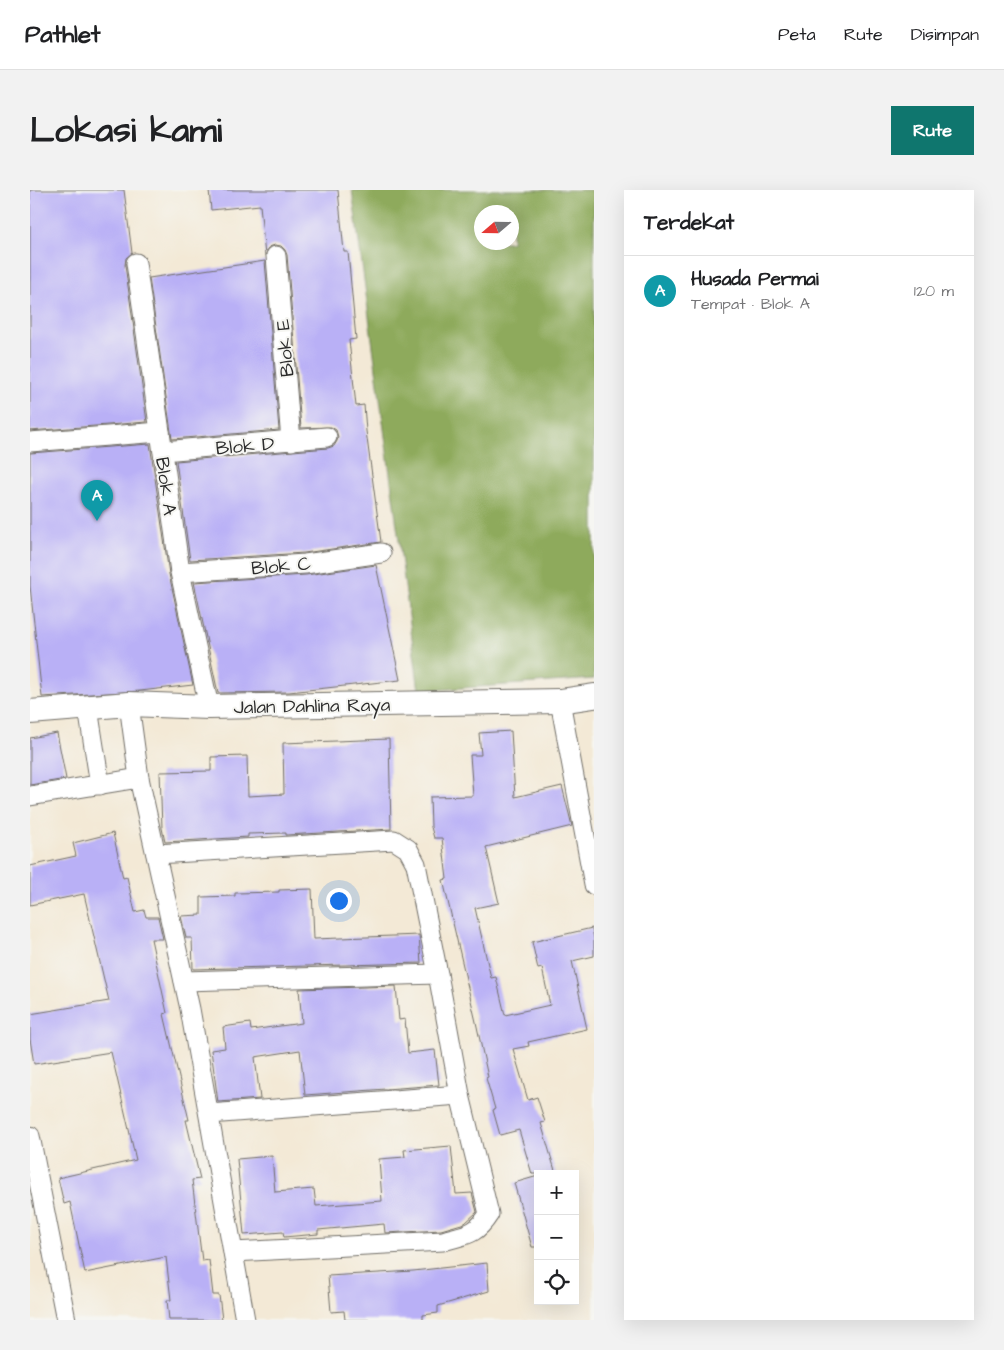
<!DOCTYPE html>
<html lang="id">
<head>
<meta charset="utf-8">
<style>
	:root { --surface:#fff; --page:#f2f2f2; --text:#202124; --muted:#757577; --line:#e0e0e0; --accent:#0f766e }
	body { margin:0; font-family:"Architects Daughter",sans-serif; background:var(--page); color:var(--text) }
	.controls { position:absolute; right:15px; bottom:15px; display:grid; overflow:hidden; border-radius:0px; box-shadow:0 5px 20px #0002 }
	.controls button { width:45px; height:45px; display:grid; place-items:center; padding:0; border:0; border-bottom:1px solid var(--line); background:var(--surface); color:var(--text); font:25px sans-serif }
	.compass { position:absolute; left:444px; top:15px; width:45px; height:45px; border-radius:50%; background:var(--surface); box-shadow:0 5px 20px #0002; rotate:250deg }
	.you { position:absolute; left:308px; top:710px; width:18px; height:18px; margin:-12px; border:4px solid #fff; border-radius:50%; background:#1a73e8; box-shadow:0 0 0 8px #1a73e833 }
	.badge { display:grid; place-items:center; width:32px; height:32px; border-radius:50%; background:var(--accent); color:#fff; font-size:16px; font-weight:700 }
	.pin { position:absolute; translate:-50% -41px; filter:drop-shadow(0 1px 2px #0008) }
	.pin::after { content:''; position:absolute; top:26px; width:18px; height:15px; background:inherit; clip-path:polygon(0 0,100% 0,50% 100%) }
	.list { margin:0; padding:0; list-style:none }
	h2 { display:flex; justify-content:space-between; align-items:center; height:65px; margin:0; padding:0 20px; font-size:21px }
	h2 small { font-size:16px; font-weight:400; color:var(--muted) }
	.list li { display:grid; grid-template-columns:32px 1fr auto; gap:15px; align-items:center; box-sizing:border-box; height:70px; padding:0 20px; border-top:1px solid var(--line) }
	.list b { display:block; font-size:19px; white-space:nowrap }
	.list p { margin:0; font-size:16px; white-space:nowrap; color:var(--muted) }
	.list em { font-size:16px; font-style:normal; color:var(--muted) }
	.icon { flex:none; width:28px; height:28px; fill:none; stroke:currentColor; stroke-width:2; stroke-linecap:round; stroke-linejoin:round }
	.map { position:relative; flex:none; width:564px; height:1130px; overflow:hidden; border-radius:0px }
	header { display:flex; align-items:center; gap:30px; box-sizing:border-box; height:70px; padding:0 25px; background:var(--surface); border-bottom:1px solid var(--line) }
	header strong { font-size:24px }
	nav { display:flex; gap:28px; margin-inline-start:auto; font-size:18px }
	.intro { display:flex; align-items:center; justify-content:space-between; box-sizing:border-box; height:120px; padding:0 30px }
	h1 { margin:0; font-size:35px }
	.button { padding:12px 22px; border-radius:0px; background:var(--accent); color:#fff; font-size:18px; font-weight:700 }
	main { display:flex; gap:30px; padding:0 30px }
	aside { flex:1; background:var(--surface); border-radius:0px; box-shadow:0 5px 20px #0002 }
	.map>svg:first-child { display:block }
	.forest { fill:#8eaa5c; stroke:#5c6a44; fill-rule:evenodd }
	.building { fill:#b9b0f6 }
	.lines { fill:none; stroke-linecap:round; stroke-linejoin:round }
	.minor-casing { stroke:#716e67; stroke-width:21 }
	.tertiary-casing { stroke:#716e67; stroke-width:26 }
	.minor { stroke:#fff; stroke-width:19 }
	.tertiary { stroke:#fff; stroke-width:24 }
	.labels { text-anchor:middle; stroke-width:4; stroke-linejoin:round; paint-order:stroke }
	.street-label { font-size:19px; fill:#2b2b2b; stroke:#f6f6f2 }
</style>
</head>
<body>
<header>
<strong>Pathlet</strong>
<nav><a>Peta</a><a>Rute</a><a>Disimpan</a></nav>
</header>
<div class="intro"><h1>Lokasi kami</h1><a class="button">Rute</a></div>
<main>
<div class="map">
<svg width="564" height="1130" viewBox="0 0 564 1130">
	<rect width="100%" height="100%" fill="#f6f6f2"/>
	<filter id="ink" filterUnits="userSpaceOnUse"><feTurbulence type="fractalNoise" baseFrequency=".02" numOctaves="2"/><feDisplacementMap in="SourceGraphic" scale="10" xChannelSelector="R" yChannelSelector="G"/><feConvolveMatrix kernelMatrix="1 2 1 2 8 2 1 2 1" color-interpolation-filters="sRGB"/></filter>
	<filter id="wash" filterUnits="userSpaceOnUse"><feTurbulence type="fractalNoise" baseFrequency=".0096" numOctaves="4" result="noise"/><feDisplacementMap in="SourceGraphic" scale="20" xChannelSelector="R" yChannelSelector="G"/><feGaussianBlur stdDeviation="1.12" result="paint"/><feColorMatrix in="noise" values="0 0 0 0 0 0 0 0 0 0 0 0 0 0 0 0 0 1.4 0 .05"/><feComposite in="paint" operator="in"/></filter>
	<g filter="url(#wash)">
		<rect width="100%" height="100%" fill="#f3e9d6"/>
		<path class="forest" d="M 322,0 L 562,0 L 564,7 L 564,489 L 389,501 ZM 452,22 L 482,22 L 482,52 L 452,52 Z"/>
		<g id="blocks">
			<g class="building">
				<polygon points="0,0 94,0 102,63 96,68 95,75 117,232 0,241"/>
				<polygon points="179,0 308,0 314,62 318,62 326,149 319,150 326,216 334,215 336,241 351,352 274,363 160,370 146,271 298,258 304,256 307,251 308,247 306,240 301,237 271,238 257,65 255,60 251,56 245,55 239,57 235,66 230,15 181,20"/>
				<polygon points="235,71 249,240 142,249 119,88"/>
				<polygon points="120,254 139,384 163,495 110,501 12,507 0,396 0,263"/>
				<polygon points="346,375 370,490 259,502 188,503 164,392 276,385"/>
				<polygon points="481,541 485,607 532,596 542,636 456,657 469,713 445,718 461,788 466,787 475,825 520,815 512,778 508,779 502,752 562,738 564,749 564,766 542,771 557,839 498,852 499,856 483,859 498,910 507,907 515,932 511,933 526,984 502,984 489,940 470,945 463,920 465,919 456,888 458,887 446,832 413,690 417,689 412,648 404,648 401,637 400,607 443,606 440,565 451,565 449,543"/>
				<polygon points="27,543 36,589 0,595 0,548"/>
				<polygon points="359,549 361,639 256,645 256,643 218,644 218,647 135,652 132,638 130,582 181,581 181,567 217,566 218,606 254,604 253,553"/>
				<polygon points="83,643 93,688 97,687 105,722 114,720 116,727 128,727 133,749 121,749 137,823 134,824 159,930 156,930 170,989 162,990 172,1071 179,1070 183,1105 189,1105 192,1130 139,1130 137,1110 141,1110 136,1067 55,1083 40,1012 34,1014 28,988 106,970 81,862 4,874 0,849 0,824 79,811 54,704 0,715 0,676 46,666 43,653"/>
				<polygon points="282,699 284,749 389,745 391,773 163,779 162,748 156,748 151,726 171,725 171,707 205,706 205,703 249,702 249,700"/>
				<polygon points="366,796 369,830 375,829 378,863 405,860 409,895 275,905 270,860 225,867 230,909 188,912 181,860 195,858 193,837 220,833 221,840 272,833 269,799"/>
				<polygon points="421,956 426,1004 442,1003 447,1022 435,1033 411,1040 355,1043 354,1034 288,1040 288,1044 254,1047 253,1042 214,1045 207,969 242,966 245,1002 284,999 286,1016 352,1011 349,969 375,967 374,960"/>
				<polygon points="508,986 508,1057 502,1057 484,993"/>
				<polygon points="457,1073 459,1101 408,1116 408,1123 393,1125 393,1130 315,1130 314,1121 301,1122 298,1086 383,1081"/>
			</g>
		</g>
	</g>
	<g filter="url(#ink)">
		<use href="#blocks" fill-opacity="0" stroke="#716e67" stroke-width="1"/>
		<g class="lines">
			<g class="minor-casing">
				<g id="minor">
					<polyline points="246,66 261,251"/>
					<polyline points="106,73 150,382 179,517"/>
					<polyline points="0,252 130,242"/>
					<polyline points="133,261 297,247"/>
					<polyline points="150,382 275,374 351,363"/>
					<polyline points="530,511 564,695"/>
					<polyline points="99,514 109,588 160,819 215,1130"/>
					<polyline points="58,518 70,595"/>
					<polyline points="0,606 109,588"/>
					<path d="M 126,664 L 364,650 L 378,659 L 386,674 L 408,784 L 430,905 L 459,1024 C 445,1046 436,1044 413,1051 L 203,1062"/>
					<polyline points="154,791 408,784"/>
					<polyline points="179,924 430,905"/>
					<polyline points="0,946 36,1130"/>
				</g>
			</g>
			<g class="tertiary-casing">
				<polyline id="tertiary" points="0,522 99,514 179,517 530,511 564,506"/>
			</g>
			<use href="#minor" class="minor"/>
			<use href="#tertiary" class="tertiary"/>
		</g>
	</g>
	<g class="labels">
		<g class="street-label">
			<text transform="translate(254 158) rotate(-95)" y="7">Blok E</text>
			<text transform="translate(215 255) rotate(-5)" y="7">Blok D</text>
			<text transform="translate(137 296) rotate(82)" y="7">Blok A</text>
			<text transform="translate(251 375) rotate(-5)" y="7">Blok C</text>
			<text transform="translate(282 515) rotate(-1)" y="7">Jalan Dahlina Raya</text>
		</g>
	</g>
</svg>
<div class="controls">
<button>+</button>
<button>−</button>
<button><svg class="icon" aria-label="locate" viewBox="0 0 24 24"><circle cx="12" cy="12" r="6"/><path d="M12 2v4M12 18v4M2 12h4M18 12h4"/></svg></button>
</div>
<svg class="compass" viewBox="-18 -18 36 36"><path d="M0-13l5 13h-10z" fill="#e53935"/><path d="M0 13l5-13h-10z" fill="#757577"/></svg>
<div class="you"></div>
<div class="pin badge" style="left:67px;top:331px;background:#0f9aa8">A</div>
</div>
<aside>
<h2>Terdekat<small></small></h2>
<ul class="list">
<li><span class="badge" style="background:#0f9aa8">A</span><div><b>Husada Permai</b><p>Tempat · Blok A</p></div><em>120 m</em></li>
</ul>
</aside>
</main>
</body>
</html>
